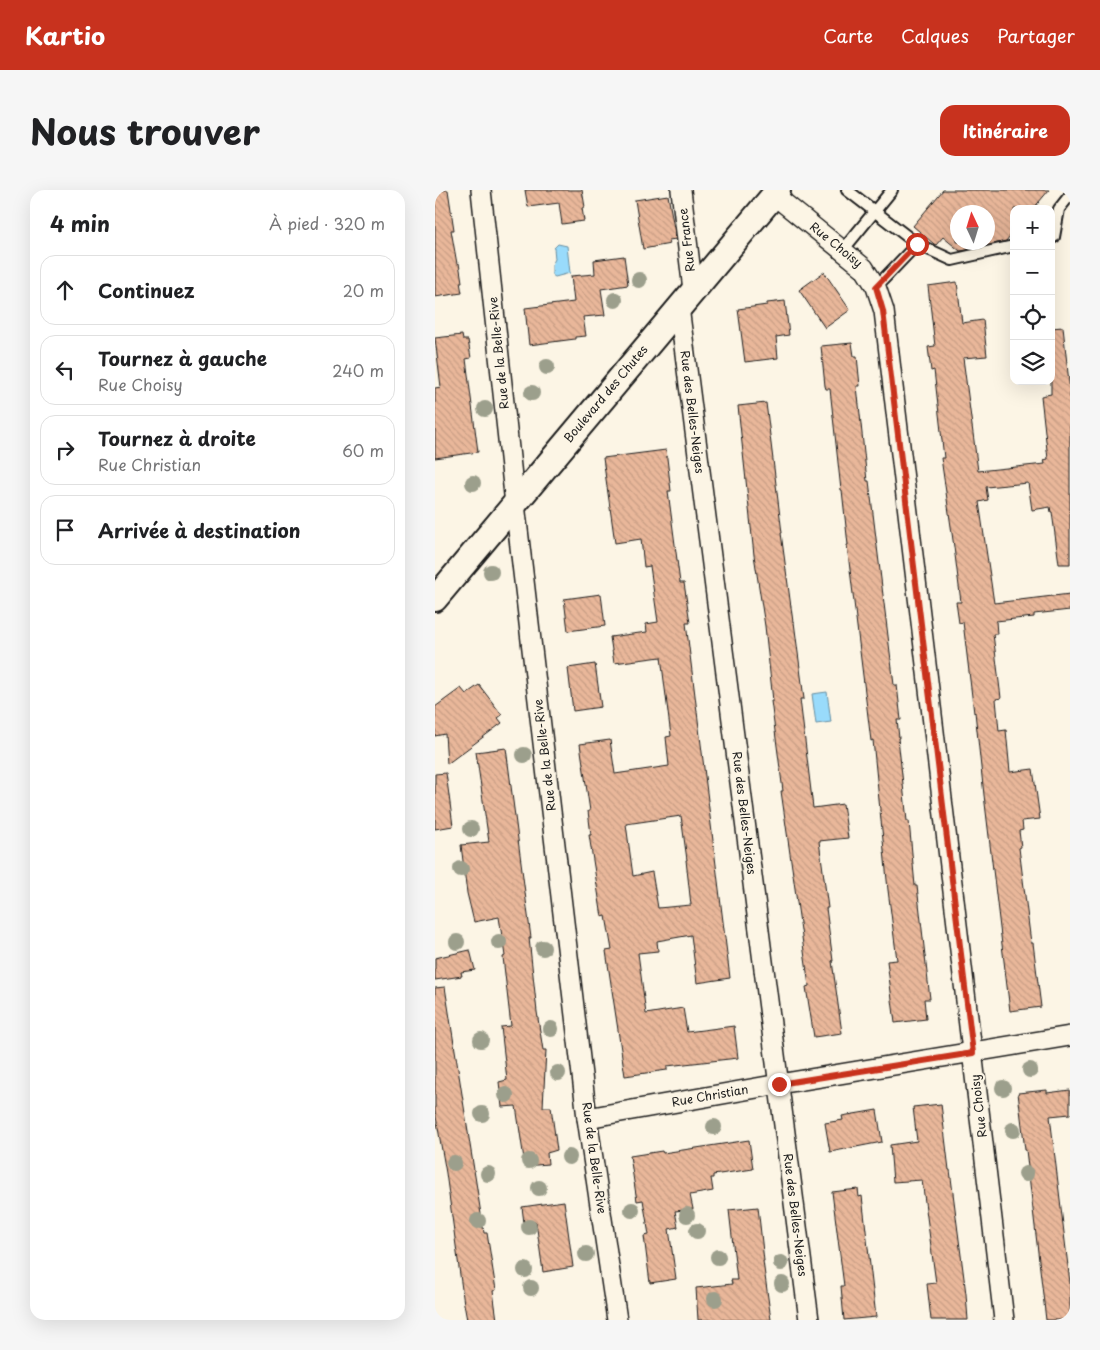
<!DOCTYPE html>
<html lang="fr">
<head>
<meta charset="utf-8">
<style>
	:root { --surface:#fff; --page:#f6f6f6; --text:#202124; --muted:#757577; --line:#e0e0e0; --accent:#c8321e }
	body { margin:0; font-family:"Playpen Sans",sans-serif; background:var(--page); color:var(--text) }
	.controls { position:absolute; right:15px; top:15px; display:grid; overflow:hidden; border-radius:10px; box-shadow:0 5px 20px #0002 }
	.controls button { width:45px; height:45px; display:grid; place-items:center; padding:0; border:0; border-bottom:1px solid var(--line); background:var(--surface); color:var(--text); font:25px sans-serif }
	.compass { position:absolute; left:515px; top:15px; width:45px; height:45px; border-radius:50%; background:var(--surface); box-shadow:0 5px 20px #0002; rotate:356deg }
	.stop { position:absolute; width:15px; height:15px; margin:-11px; border:4px solid #c8321e; border-radius:50%; background:#fff }
	.stop.end { background:#c8321e; border-color:#fff; box-shadow:0 1px 5px #0008 }
	.list { margin:0; padding:0; list-style:none }
	h2 { display:flex; justify-content:space-between; align-items:center; height:65px; margin:0; padding:0 20px; font-size:21px }
	h2 small { font-size:16px; font-weight:400; color:var(--muted) }
	.list li { display:grid; grid-template-columns:32px 1fr auto; gap:15px; align-items:center; box-sizing:border-box; height:70px; margin:0 10px 10px; padding:0 10px; border:1px solid var(--line); border-radius:15px }
	.list b { display:block; font-size:19px; white-space:nowrap }
	.list p { margin:0; font-size:16px; white-space:nowrap; color:var(--muted) }
	.list em { font-size:16px; font-style:normal; color:var(--muted) }
	.icon { flex:none; width:28px; height:28px; fill:none; stroke:currentColor; stroke-width:2; stroke-linecap:round; stroke-linejoin:round }
	.map { position:relative; flex:none; width:635px; height:1130px; overflow:hidden; border-radius:15px }
	header { display:flex; align-items:center; gap:30px; box-sizing:border-box; height:70px; padding:0 25px; background:var(--accent); color:#fff }
	header strong { font-size:24px }
	nav { display:flex; gap:28px; margin-inline-start:auto; font-size:18px }
	.intro { display:flex; align-items:center; justify-content:space-between; box-sizing:border-box; height:120px; padding:0 30px }
	h1 { margin:0; font-size:35px }
	.button { padding:12px 22px; border-radius:15px; background:var(--accent); color:#fff; font-size:18px; font-weight:700 }
	main { display:flex; gap:30px; padding:0 30px }
	aside { flex:1; background:var(--surface); border-radius:15px; box-shadow:0 5px 20px #0002 }
	.map>svg:first-child { display:block }
	.water { fill:#99dbfb; stroke:#678fa2 }
	.building { fill:url(#building-back-hatch); stroke:#1c1c1c; fill-rule:evenodd }
	.lines { fill:none; stroke-linecap:round; stroke-linejoin:round }
	.service-casing { stroke:#1c1c1c; stroke-width:14 }
	.minor-casing { stroke:#1c1c1c; stroke-width:22 }
	.tertiary-casing { stroke:#1c1c1c; stroke-width:28 }
	.service { stroke:#fcf5e5; stroke-width:10 }
	.minor { stroke:#fcf5e5; stroke-width:19 }
	.tertiary { stroke:#fcf5e5; stroke-width:24 }
	.tree { fill:#9c9f8c }
	.route { stroke:#c8321e; stroke-width:6 }
	.labels { text-anchor:middle; stroke-width:4; stroke-linejoin:round; paint-order:stroke }
	.street-label { font-size:12px; fill:#1c1c1c; stroke:#fcf5e5 }
</style>
</head>
<body>
<header>
<strong>Kartio</strong>
<nav><a>Carte</a><a>Calques</a><a>Partager</a></nav>
</header>
<div class="intro"><h1>Nous trouver</h1><a class="button">Itinéraire</a></div>
<main>
<aside>
<h2>4 min<small>À pied · 320 m</small></h2>
<ul class="list">
<li><svg class="icon" aria-label="ahead" viewBox="0 0 24 24"><path d="M12 20V5M6 11l6-6 6 6"/></svg><div><b>Continuez</b></div><em>20 m</em></li>
<li><svg class="icon" aria-label="left" viewBox="0 0 24 24"><path d="M17 20v-9H6M10 6l-5 5 5 5"/></svg><div><b>Tournez à gauche</b><p>Rue Choisy</p></div><em>240 m</em></li>
<li><svg class="icon" aria-label="right" viewBox="0 0 24 24"><path d="M7 20v-9h11M14 6l5 5-5 5"/></svg><div><b>Tournez à droite</b><p>Rue Christian</p></div><em>60 m</em></li>
<li><svg class="icon" aria-label="arrive" viewBox="0 0 24 24"><path d="M6 21V4h12l-3 4 3 4H6"/></svg><div><b>Arrivée à destination</b></div></li>
</ul>
</aside>
<div class="map">
<svg width="635" height="1130" viewBox="0 0 635 1130">
	<defs>
		<pattern id="building-back-hatch" width="6" height="6" patternUnits="userSpaceOnUse" patternTransform="scale(1.25)"><rect width="6" height="6" fill="#e9b79a"/><path d="M-1 5l2 2M0 0l6 6M5-1l2 2" fill="none" stroke="#c79d84"/></pattern>
	</defs>
	<rect width="100%" height="100%" fill="#fcf5e5"/>
	<filter id="ink" filterUnits="userSpaceOnUse"><feTurbulence type="fractalNoise" baseFrequency=".02" numOctaves="2"/><feDisplacementMap in="SourceGraphic" scale="10" xChannelSelector="R" yChannelSelector="G"/><feConvolveMatrix kernelMatrix="1 2 1 2 8 2 1 2 1" color-interpolation-filters="sRGB"/></filter>
	<g filter="url(#ink)">
		<g class="water">
			<polygon points="123,54 132,56 135,83 120,87 117,85 117,75 120,69 119,58"/>
			<polygon points="392,502 396,532 381,534 377,504"/>
		</g>
		<g class="building">
			<polygon points="0,0 13,0 19,40 16,40 22,74 24,73 27,92 25,92 27,103 0,107"/>
			<polygon points="90,0 147,0 150,17 147,18 149,31 127,34 124,13 93,17"/>
			<polygon points="508,0 614,0 598,19 579,19 579,41 571,51 550,56 549,52 552,52 552,22 522,22 522,52 538,52 532,60 525,61 508,47 501,55 499,54 478,36"/>
			<polygon points="233,5 241,49 234,50 235,54 208,59 200,10"/>
			<polygon points="189,66 193,95 166,99 170,125 148,127 151,146 140,147 140,149 94,155 90,118 139,112 136,86 160,84 159,70"/>
			<polygon points="389,82 415,120 390,138 364,100"/>
			<polygon points="522,92 527,133 548,130 552,166 528,168 543,281 610,274 609,270 613,269 606,206 616,204 616,138 628,137 635,202 635,374 624,374 617,322 616,322 615,317 597,320 593,293 551,297 553,310 544,312 559,413 635,404 635,420 599,424 599,427 561,431 562,444 558,444 566,508 561,509 564,541 571,540 575,582 598,579 605,629 587,631 588,640 584,641 586,657 584,658 596,753 598,753 606,817 575,821 549,605 540,522 539,523 528,432 524,433 521,412 526,412 519,357 506,268 509,268 499,180 496,181 493,157 500,156 493,96"/>
			<polygon points="350,111 354,145 341,147 343,168 310,172 303,119 332,115 332,113"/>
			<polygon points="27,145 28,150 33,150 36,168 31,169 43,262 0,268 0,198 6,197 0,148"/>
			<polygon points="417,153 419,166 422,166 425,196 422,196 432,291 434,291 459,495 462,495 466,530 462,530 464,548 463,548 472,631 474,631 480,696 482,696 495,809 489,809 491,829 460,833 452,771 462,770 453,700 438,550 436,551 412,355 413,355 407,300 406,300 395,199 391,199 390,196 386,156"/>
			<polygon points="331,213 347,343 346,343 358,432 359,432 369,509 365,509 378,618 408,614 413,648 384,651 393,718 391,718 398,771 397,771 407,843 379,847 371,797 374,796 346,601 348,601 336,511 338,511 330,436 319,365 303,216"/>
			<path d="M 231,260 L 236,301 L 233,301 L 245,393 L 249,393 L 255,433 L 251,433 L 295,788 L 262,793 L 256,745 L 222,751 L 223,761 L 203,763 L 211,824 L 248,818 L 252,842 L 299,836 L 303,868 L 232,876 L 232,880 L 190,886 L 171,761 L 177,760 L 171,726 L 167,727 L 154,645 L 156,645 L 153,621 L 155,621 L 145,554 L 175,550 L 180,584 L 234,576 L 231,547 L 236,546 L 226,467 L 179,473 L 175,447 L 212,442 L 211,434 L 223,432 L 215,376 L 209,377 L 206,349 L 180,353 L 168,268 ZM 246,626 L 252,670 L 251,670 L 256,715 L 223,718 L 217,682 L 198,686 L 191,634 Z"/>
			<polygon points="166,404 170,436 133,441 129,409"/>
			<polygon points="160,474 166,517 138,521 133,478"/>
			<polygon points="44,495 67,525 63,528 67,533 12,574 10,544 0,546 0,517 26,498 31,504"/>
			<polygon points="71,558 96,748 94,748 102,822 108,860 111,860 108,917 116,917 122,960 112,963 113,974 90,976 81,916 67,917 64,892 72,890 66,837 76,836 68,767 70,766 64,727 39,732 32,703 26,655 54,652 41,562"/>
			<polygon points="11,583 18,636 0,639 0,584"/>
			<polygon points="35,760 40,780 26,782 27,786 0,790 0,768"/>
			<polygon points="10,797 49,1043 52,1043 61,1100 58,1101 62,1130 32,1130 29,1114 11,983 0,921 0,798"/>
			<polygon points="612,900 612,903 635,900 635,924 615,926 635,1093 635,1130 611,1130 591,960 590,960 583,903"/>
			<polygon points="506,914 514,980 515,980 531,1104 533,1130 496,1130 492,1094 501,1093 487,990 458,992 455,955 482,951 478,917"/>
			<polygon points="442,920 447,952 395,962 390,933 408,930 407,926"/>
			<polygon points="314,950 318,979 278,985 278,988 276,988 278,1001 255,1005 258,1019 240,1021 243,1037 234,1039 241,1089 215,1093 209,1046 214,1045 208,1010 202,1011 195,966 227,961 228,963"/>
			<polygon points="423,999 424,1007 427,1006 441,1127 409,1130 406,1096 409,1096 397,1002"/>
			<polygon points="129,1011 138,1077 108,1082 101,1032 89,1033 87,1017"/>
			<polygon points="323,1017 329,1071 328,1071 336,1130 263,1130 261,1098 297,1094 296,1090 302,1090 294,1020"/>
		</g>
		<g class="lines">
			<g class="service-casing">
				<g id="service">
					<polyline points="412,0 482,54 441,97"/>
					<polyline points="616,48 619,47 624,19 635,5"/>
					<polyline points="482,54 517,70 579,56"/>
					<polyline points="408,60 457,0"/>
				</g>
			</g>
			<g class="minor-casing">
				<g id="minor">
					<polyline points="46,0 80,314 152,928 182,1130"/>
					<polyline points="246,0 258,100"/>
					<polyline points="339,5 429,78 441,97 449,121 569,1130"/>
					<polyline points="244,117 374,1130"/>
					<polyline points="152,928 344,894 635,846"/>
				</g>
			</g>
			<g class="tertiary-casing">
				<polyline id="tertiary" points="0,409 343,0"/>
			</g>
			<use href="#service" class="service"/>
			<use href="#minor" class="minor"/>
			<use href="#tertiary" class="tertiary"/>
		</g>
		<g class="tree">
			<circle cx="204" cy="90" r="8"/>
			<circle cx="180" cy="110" r="8"/>
			<circle cx="112" cy="177" r="8"/>
			<circle cx="97" cy="203" r="8"/>
			<circle cx="50" cy="219" r="8"/>
			<circle cx="38" cy="293" r="8"/>
			<circle cx="56" cy="382" r="8"/>
			<circle cx="89" cy="565" r="8"/>
			<circle cx="36" cy="639" r="8"/>
			<circle cx="26" cy="679" r="8"/>
			<circle cx="22" cy="752" r="8"/>
			<circle cx="64" cy="752" r="8"/>
			<circle cx="108" cy="758" r="8"/>
			<circle cx="116" cy="839" r="8"/>
			<circle cx="46" cy="850" r="8"/>
			<circle cx="595" cy="880" r="8"/>
			<circle cx="123" cy="883" r="8"/>
			<circle cx="568" cy="898" r="8"/>
			<circle cx="71" cy="905" r="8"/>
			<circle cx="47" cy="924" r="8"/>
			<circle cx="279" cy="937" r="8"/>
			<circle cx="578" cy="940" r="8"/>
			<circle cx="134" cy="967" r="8"/>
			<circle cx="94" cy="971" r="8"/>
			<circle cx="19" cy="973" r="8"/>
			<circle cx="53" cy="984" r="8"/>
			<circle cx="591" cy="984" r="8"/>
			<circle cx="104" cy="998" r="8"/>
			<circle cx="197" cy="1020" r="8"/>
			<circle cx="252" cy="1025" r="8"/>
			<circle cx="43" cy="1031" r="8"/>
			<circle cx="94" cy="1037" r="8"/>
			<circle cx="262" cy="1041" r="8"/>
			<circle cx="151" cy="1064" r="8"/>
			<circle cx="283" cy="1067" r="8"/>
			<circle cx="346" cy="1073" r="8"/>
			<circle cx="90" cy="1080" r="8"/>
			<circle cx="347" cy="1094" r="8"/>
			<circle cx="96" cy="1098" r="8"/>
			<circle cx="280" cy="1109" r="8"/>
		</g>
	</g>
	<g class="lines" filter="url(#ink)">
		<polyline class="route" points="344,894 538,863 448,121 441,97 482,54"/>
	</g>
	<g class="labels">
		<g class="street-label">
			<text transform="translate(252 50) rotate(-97)" y="4">Rue France</text>
			<text transform="translate(401 55) rotate(39)" y="4">Rue Choisy</text>
			<text transform="translate(64 163) rotate(-96)" y="4">Rue de la Belle-Rive</text>
			<text transform="translate(171 204) rotate(-50)" y="4">Boulevard des Chutes</text>
			<text transform="translate(257 222) rotate(83)" y="4">Rue des Belles-Neiges</text>
			<text transform="translate(110 565) rotate(-97)" y="4">Rue de la Belle-Rive</text>
			<text transform="translate(309 623) rotate(83)" y="4">Rue des Belles-Neiges</text>
			<text transform="translate(275 906) rotate(-10)" y="4">Rue Christian</text>
			<text transform="translate(544 916) rotate(-97)" y="4">Rue Choisy</text>
			<text transform="translate(159 968) rotate(82)" y="4">Rue de la Belle-Rive</text>
			<text transform="translate(360 1025) rotate(83)" y="4">Rue des Belles-Neiges</text>
		</g>
	</g>
</svg>
<div class="controls">
<button>+</button>
<button>−</button>
<button><svg class="icon" aria-label="locate" viewBox="0 0 24 24"><circle cx="12" cy="12" r="6"/><path d="M12 2v4M12 18v4M2 12h4M18 12h4"/></svg></button>
<button><svg class="icon" aria-label="layers" viewBox="0 0 24 24"><path d="M12 4l9 5-9 5-9-5zM3 14l9 5 9-5"/></svg></button>
</div>
<svg class="compass" viewBox="-18 -18 36 36"><path d="M0-13l5 13h-10z" fill="#e53935"/><path d="M0 13l5-13h-10z" fill="#757577"/></svg>
<div class="stop" style="left:482px;top:54px"></div>
<div class="stop end" style="left:344px;top:894px"></div>
</div>
</main>
</body>
</html>
